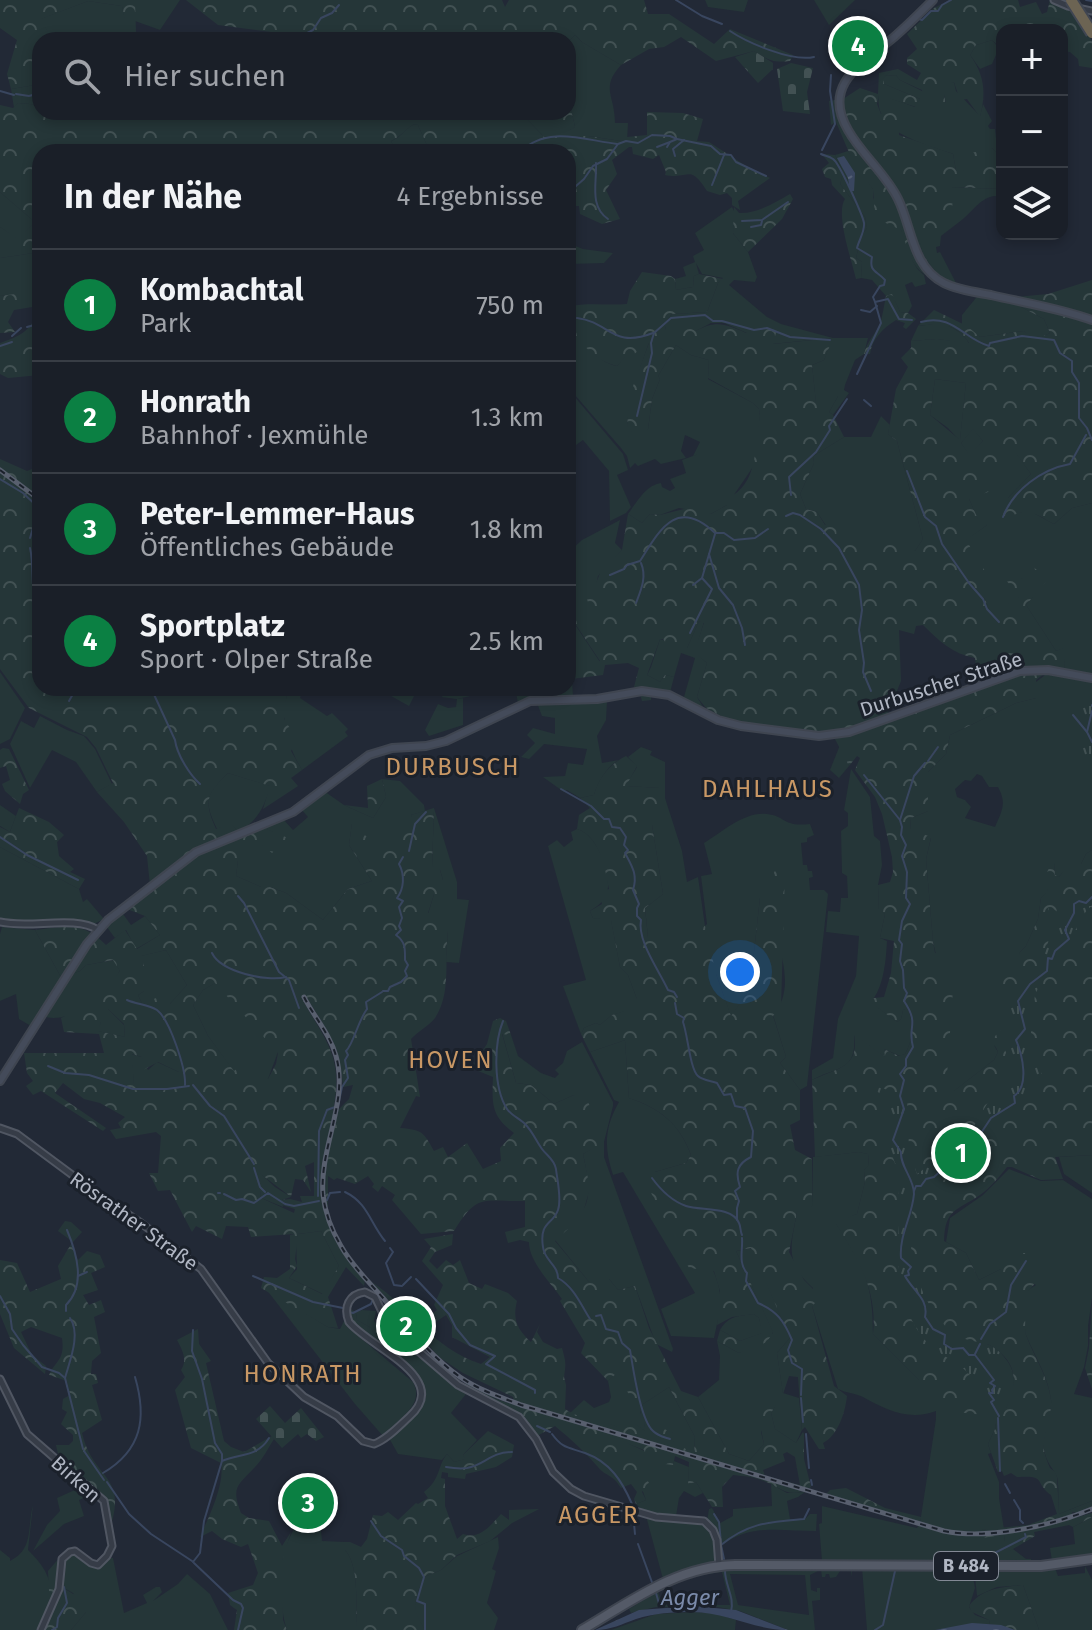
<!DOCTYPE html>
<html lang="de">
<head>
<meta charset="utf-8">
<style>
	:root { --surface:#1a1f28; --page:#232730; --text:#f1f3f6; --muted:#9fa2a8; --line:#383d45; --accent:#0b8043 }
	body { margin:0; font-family:"Fira Sans",sans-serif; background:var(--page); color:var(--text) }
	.controls { position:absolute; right:24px; top:24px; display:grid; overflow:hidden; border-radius:16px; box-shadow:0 4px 12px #0003 }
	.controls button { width:72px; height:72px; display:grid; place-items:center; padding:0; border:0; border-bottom:2px solid var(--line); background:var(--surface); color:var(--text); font:40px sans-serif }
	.you { position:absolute; left:740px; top:972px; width:28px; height:28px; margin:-20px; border:6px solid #fff; border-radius:50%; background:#1a73e8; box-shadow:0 0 0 12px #1a73e833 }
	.badge { display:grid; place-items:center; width:52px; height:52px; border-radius:50%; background:var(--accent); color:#fff; font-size:26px; font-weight:700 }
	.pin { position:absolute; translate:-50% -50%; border:4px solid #fff; box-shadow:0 2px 8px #0006 }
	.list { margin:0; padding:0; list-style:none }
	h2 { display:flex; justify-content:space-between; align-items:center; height:104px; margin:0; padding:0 32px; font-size:34px }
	h2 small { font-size:26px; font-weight:400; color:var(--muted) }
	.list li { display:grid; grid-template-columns:52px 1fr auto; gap:24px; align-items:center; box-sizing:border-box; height:112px; padding:0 32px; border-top:2px solid var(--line) }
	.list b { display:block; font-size:30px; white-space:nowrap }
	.list p { margin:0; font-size:26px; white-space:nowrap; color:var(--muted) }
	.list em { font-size:26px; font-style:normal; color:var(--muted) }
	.icon { flex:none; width:44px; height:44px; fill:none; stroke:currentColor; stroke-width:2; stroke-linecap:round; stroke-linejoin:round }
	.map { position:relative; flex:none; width:1092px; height:1630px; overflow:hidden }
	.search { position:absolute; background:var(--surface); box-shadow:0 4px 12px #0003; left:32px; top:32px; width:544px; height:88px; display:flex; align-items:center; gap:20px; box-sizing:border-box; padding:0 28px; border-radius:24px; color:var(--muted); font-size:30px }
	.panel { position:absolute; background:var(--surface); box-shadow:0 4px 12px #0003; left:32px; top:144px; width:544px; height:552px; border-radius:24px }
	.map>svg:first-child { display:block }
	.grass { fill:#253638; fill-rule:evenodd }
	.forest { fill:url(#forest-crowns); fill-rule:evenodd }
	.cemetery { fill:url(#cemetery-stones) }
	.park { fill:url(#park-tufts) }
	.water { fill:url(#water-ripples) }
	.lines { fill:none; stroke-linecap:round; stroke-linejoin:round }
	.stream { stroke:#39465f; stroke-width:2 }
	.tertiary-casing { stroke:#505662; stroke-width:9 }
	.secondary-casing { stroke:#3f4550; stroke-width:10 }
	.primary-casing { stroke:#3f4550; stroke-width:12 }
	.tertiary { stroke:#363c47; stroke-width:5 }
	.secondary { stroke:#444b5a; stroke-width:6 }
	.primary { stroke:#545a67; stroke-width:8 }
	.rail-casing { stroke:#585f6e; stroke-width:5 }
	.rail { stroke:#1b212b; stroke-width:2; stroke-dasharray:6; stroke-linecap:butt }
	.motorway-bridge-casing { stroke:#404652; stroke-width:14; stroke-linecap:butt }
	.motorway-bridge { stroke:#6c6453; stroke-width:10 }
	.labels { text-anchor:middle; stroke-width:6; stroke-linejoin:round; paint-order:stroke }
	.shield { fill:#1b212b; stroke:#838995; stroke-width:2 }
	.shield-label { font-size:18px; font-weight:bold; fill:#b0b6c3 }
	.street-label { font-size:20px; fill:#b0b6c3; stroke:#1b212b }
	.water-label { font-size:22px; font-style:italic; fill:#7b8baa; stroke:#1b212b }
	.quarter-label { font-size:24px; letter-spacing:2px; fill:#c99865; stroke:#1b212b }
</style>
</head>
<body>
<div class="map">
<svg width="1092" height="1630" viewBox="0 0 1092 1630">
	<defs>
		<pattern id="forest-crowns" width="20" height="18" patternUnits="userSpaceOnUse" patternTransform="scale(2)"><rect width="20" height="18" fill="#253638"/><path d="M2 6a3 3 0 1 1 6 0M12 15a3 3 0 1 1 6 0" fill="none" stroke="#425153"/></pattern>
		<pattern id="cemetery-stones" width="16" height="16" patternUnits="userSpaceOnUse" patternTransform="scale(2)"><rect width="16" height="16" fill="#253638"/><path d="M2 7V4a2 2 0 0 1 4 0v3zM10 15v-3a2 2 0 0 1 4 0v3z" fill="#425153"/></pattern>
		<pattern id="park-tufts" width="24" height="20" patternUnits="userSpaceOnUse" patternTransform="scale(2)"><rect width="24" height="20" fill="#253638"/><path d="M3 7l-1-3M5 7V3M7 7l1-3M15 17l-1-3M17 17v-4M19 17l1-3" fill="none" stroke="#425153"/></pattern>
		<pattern id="water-ripples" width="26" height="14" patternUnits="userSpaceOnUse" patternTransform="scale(2)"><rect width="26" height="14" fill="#39465f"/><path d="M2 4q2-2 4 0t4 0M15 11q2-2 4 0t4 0" fill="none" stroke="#535e74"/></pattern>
	</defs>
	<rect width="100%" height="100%" fill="#222936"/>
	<g class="grass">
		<polygon points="135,0 180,0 160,30 135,21"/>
		<polygon points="705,0 748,0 744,12 708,7"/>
		<polygon points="814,0 855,0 829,25"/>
		<polygon points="88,1 122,6 130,40 52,40 40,19"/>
		<polygon points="865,31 874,46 851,60 842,45"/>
		<path d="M 575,35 L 582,42 L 621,65 C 600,88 615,95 615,123 L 628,123 L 627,142 L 588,136 L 544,137 L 520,112 L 557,112 L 560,135 L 575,127 L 568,96 L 568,42 Z"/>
		<polygon points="992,40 999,48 992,64 980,69 970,55 976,45"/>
		<path d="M 896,75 L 900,80 L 946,103 L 944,95 L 948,83 L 954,82 L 956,91 L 980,116 L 983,104 L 992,121 L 988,126 L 990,129 L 995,129 L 996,138 L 1002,138 L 1002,159 L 992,148 L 963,171 L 956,171 L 953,154 C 926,144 872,133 879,94 L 915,107 L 920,99 L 884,84 L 884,76 Z"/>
		<polygon points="40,84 40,105 18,103 14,108 11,89"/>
		<path d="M 415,124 L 418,125 L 430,152 L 396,152 L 391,141 C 402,137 407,126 415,124 Z"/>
		<path d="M 848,151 L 873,189 L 873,198 C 881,208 892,218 900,228 C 910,244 908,263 924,275 L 926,284 L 915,287 L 912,282 L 905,285 L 912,306 L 908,313 L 900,312 L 892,295 L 886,296 L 872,280 L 861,278 L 862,262 L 856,258 L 861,236 L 867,228 L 865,217 L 840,184 L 843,173 L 835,155 Z"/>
		<path d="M 952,187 L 1002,189 L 1002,196 C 983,194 976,208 963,219 C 956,225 948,230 941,236 L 940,246 L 936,247 L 937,253 L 940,252 L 956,283 L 943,282 L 923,255 L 917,231 L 924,235 Z"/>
		<polygon points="0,192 35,222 18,240 0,227"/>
		<polygon points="732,207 735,213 733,233 748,252 757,277 755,282 734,280 729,285 767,317 781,324 833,338 868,338 864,354 855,360 845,385 844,390 849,393 833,415 829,412 838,396 816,404 812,365 824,360 832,338 772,344 724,323 711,323 696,331 666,330 664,323 672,314 707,312 718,283 723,278 702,274 696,263 699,274 694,276 693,287 676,290 675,279 686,276 683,267 695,262 693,256 704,250 695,233"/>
		<polygon points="568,243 583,249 613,253 604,263 570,264 568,263"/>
		<polygon points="40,252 31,293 0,296 0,258"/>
		<polygon points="980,293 1004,298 1044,319 1050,333 1034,341 1024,331 980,337 962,324 962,315"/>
		<path d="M 941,323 C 952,327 965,333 969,344 L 937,339 L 911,341 L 918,326 Z"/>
		<path d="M 568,324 C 581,340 595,361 617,366 L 626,355 L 630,356 L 649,342 C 639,374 625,403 628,437 L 632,430 L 648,429 L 652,399 L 660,379 L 658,376 L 676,345 L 691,355 L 709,360 L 708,379 L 753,403 L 759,409 L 760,416 L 755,464 L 727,505 L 711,514 L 679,508 L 660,515 L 650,514 L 642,523 L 628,514 C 637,502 646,485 661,483 L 662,487 L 670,491 L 675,488 L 670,479 L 686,473 L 682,460 L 701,453 L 693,456 L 700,442 L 685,435 L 681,451 L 686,458 L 661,464 L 655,459 L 638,466 L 635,463 L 630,468 L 627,456 L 621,448 L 568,387 Z"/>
		<polygon points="935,379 966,383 960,441 948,428 930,415"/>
		<polygon points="568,389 623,454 628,470 617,475 631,507 626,513 610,521 609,471 583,440 569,450 576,471 571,491 571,545 568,550"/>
		<polygon points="881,416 890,425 888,434 897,441 923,539 915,551 874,539 835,539 817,512 806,509 800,494 814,463 813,456 844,437 871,437"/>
		<polygon points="973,428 983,441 969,455 961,443"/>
		<polygon points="1013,448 1031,474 1008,498 1014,513 1030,511 1054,524 1072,508 1092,503 1092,675 1064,670 1065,648 1056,651 1026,605 1047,578 1022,579 1004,576 1020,597 991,615 985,599 977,593 965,540 987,525 978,520 969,499"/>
		<polygon points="620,520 615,543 622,550 598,576 591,611 570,617 600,662 572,679 573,698 542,697 518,703 515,688 568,688 568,553 582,540"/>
		<polygon points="699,621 704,622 695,652 707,663 697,697 705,710 684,697 695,658 681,653 674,677 665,675 660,682 647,675 651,667 660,639 687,648"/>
		<polygon points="0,672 25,708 10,739 0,744"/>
		<path d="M 1049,672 L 1092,680 L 1092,850 L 1086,854 L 1081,864 L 1068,867 L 1059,877 L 1055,876 L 1054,863 L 1047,893 L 1041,898 L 1038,919 L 1026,946 L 1020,952 L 1015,1012 L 1022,1081 L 994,1045 L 998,1052 L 994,1060 L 953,1092 L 947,1076 L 940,971 L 933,942 L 926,859 L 931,838 L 910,830 L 911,818 L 928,811 L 928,772 L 946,754 L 950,735 L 1016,703 L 1036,698 L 1036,682 ZM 977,774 L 982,776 L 989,787 L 998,787 C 1007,803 1002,811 995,827 L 965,818 L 971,807 L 965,800 L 957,797 L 955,789 L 965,780 L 971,781 Z"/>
		<path d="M 293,688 L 316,688 L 312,693 L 301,695 L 300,698 L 327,716 L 332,713 L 348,729 L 345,732 L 348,736 L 302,770 C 289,749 279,718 287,695 L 295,692 Z"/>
		<polygon points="463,698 463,725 429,736 425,730 438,704 448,708 456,707 457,699"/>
		<path d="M 607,701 L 606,720 L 597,736 L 602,763 L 619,760 C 607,766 598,782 594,795 L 580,798 L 567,790 L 564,792 L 543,777 L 565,776 L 568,763 L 583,765 L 587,749 L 544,744 L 529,759 L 521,757 L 535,743 L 527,735 L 533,728 L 555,734 L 555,718 L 542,716 L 537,703 Z"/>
		<polygon points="40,716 67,730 84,736 95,749 112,784 97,792 76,762 52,750 30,788 10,744 21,721 34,728"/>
		<polygon points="840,745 849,766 839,778 830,770"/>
		<path d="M 641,747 L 652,751 L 650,755 L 665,762 L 665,798 L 682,851 L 687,882 L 698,877 L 705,926 L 707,924 L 701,876 L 712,874 L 704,843 C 722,832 745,811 767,814 C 786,816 782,827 810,824 L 814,835 L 807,838 L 807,842 L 801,843 L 803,865 L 807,865 L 808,871 L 812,871 L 813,877 L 809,878 L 810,890 L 824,890 L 828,894 L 807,1086 L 800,1090 L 780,1063 L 786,1057 L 773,1015 C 801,983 773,932 760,898 L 750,989 L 731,1017 L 716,974 L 648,938 L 645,908 L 663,894 L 652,825 L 659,788 L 625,786 L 637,767 L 628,757 Z"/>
		<path d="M 851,769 L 870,797 L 874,836 L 880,841 L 882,865 L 878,885 L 879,909 L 885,914 L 880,938 L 887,941 C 886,960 884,987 871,1002 L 897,1022 L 901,1019 L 903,1010 L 907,1008 C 915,1022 913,1041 905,1054 L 900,1056 L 884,1049 L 886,1058 L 854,1035 C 857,1071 839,1066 812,1080 L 812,1070 L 833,1058 L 838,1019 L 856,976 L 859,936 L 826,932 L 828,911 L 840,912 L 841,898 L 848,898 L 847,876 L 842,873 L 841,831 L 848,826 L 848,813 L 844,810 Z"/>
		<path d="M 228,773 L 271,786 C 264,806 258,823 237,831 L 231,824 L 217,829 C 203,800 206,794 228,773 Z"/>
		<polygon points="382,779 400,781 424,805 425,811 411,815 414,820 400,839 382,852 352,824 349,845 372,881 348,889 323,920 286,893 270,887 261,887 236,876 238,860 263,845 287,839 264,828 283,819 293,830 308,817 301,809 324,791 344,805 373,818 386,797"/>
		<polygon points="0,805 16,816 10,832 0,826"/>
		<polygon points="434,808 457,882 457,899 469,900 459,963 446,962 448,925 428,914 434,894 443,880 440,870 432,866"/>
		<path d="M 577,829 C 597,834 609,869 608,887 C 608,899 599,905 590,911 L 593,918 L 611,919 L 620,967 L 628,975 L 637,999 L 637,1008 L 612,1015 L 600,1025 L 596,1023 L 584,1028 L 581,1034 L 563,986 L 586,980 L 548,846 L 557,840 L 564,847 L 573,840 L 571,832 Z"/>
		<polygon points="0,847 79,889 83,902 87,899 104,919 94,924 78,921 34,924 0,921"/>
		<polygon points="123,914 131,925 145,916 160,935 136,949 126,930 115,938 106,926"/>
		<path d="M 2,927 L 35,930 L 61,977 L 80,971 L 86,965 L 114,960 L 120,971 C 113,981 105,995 95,1003 C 82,1013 53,1024 39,1014 L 31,1026 L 19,1019 L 16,994 L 0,1001 L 0,934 Z"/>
		<polygon points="166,950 187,985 170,1004 142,1004 138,995 144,991 144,966 140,956"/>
		<polygon points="216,982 278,1052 268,1079 234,1072 208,1036 193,1005 203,990"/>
		<polygon points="107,1008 124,1025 125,1037 97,1031"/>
		<path d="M 502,1033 L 511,1035 L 518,1056 L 541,1073 L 555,1078 L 559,1074 L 555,1070 L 563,1063 L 567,1051 L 582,1042 L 613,1102 L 613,1106 L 604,1142 L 604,1157 L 673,1349 L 672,1352 L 656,1344 L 635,1286 L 618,1290 L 609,1279 L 589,1282 L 555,1240 C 591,1208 593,1202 583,1154 L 603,1141 L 574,1095 L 554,1104 L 531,1085 L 516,1083 Z"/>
		<path d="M 625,1040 L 629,1098 C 661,1109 679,1123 691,1155 L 686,1163 L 655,1172 C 673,1202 717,1262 720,1294 C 721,1309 717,1324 714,1338 L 671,1336 L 661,1309 L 695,1293 L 623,1172 L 613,1175 C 604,1148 604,1128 619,1102 L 614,1100 L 590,1052 Z"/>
		<polygon points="131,1054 142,1057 148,1070 157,1062 179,1072 179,1086 161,1091 134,1085"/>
		<path d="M 859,1152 L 868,1154 L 869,1166 L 864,1170 L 865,1182 L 857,1214 L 836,1223 C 863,1267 873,1281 873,1334 L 919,1380 L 975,1356 L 988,1344 C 1025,1367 1018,1393 995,1423 L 996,1427 L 988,1444 L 991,1453 L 988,1454 L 999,1482 L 999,1498 L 1004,1529 L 982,1530 L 1004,1535 L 1005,1541 L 991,1556 L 978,1561 L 979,1563 L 1013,1549 L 1026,1559 L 1031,1559 L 1032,1564 L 822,1561 L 819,1524 L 822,1523 L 822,1506 L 917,1528 L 920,1523 L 936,1419 L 936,1411 C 909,1421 886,1410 863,1397 C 855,1393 846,1393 838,1389 L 812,1306 L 813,1288 C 784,1263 791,1245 797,1212 L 812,1206 L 813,1157 Z"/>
		<polygon points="1092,1155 1092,1193 1064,1174 1059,1157"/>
		<path d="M 1009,1169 L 1041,1181 L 1063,1180 L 1092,1199 L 1092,1298 L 1088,1326 L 1088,1346 L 1084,1367 L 1074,1394 L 1092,1398 L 1092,1501 L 1059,1514 C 1058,1505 1059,1484 1057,1477 C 1053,1468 1046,1463 1044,1449 C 1042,1433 1052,1416 1051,1400 C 1048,1376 1035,1357 1026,1335 C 1024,1331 1024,1299 1025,1292 L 1036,1285 L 1001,1269 L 979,1280 L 966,1253 L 946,1242 L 950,1218 L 983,1195 Z"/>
		<polygon points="257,1170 275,1187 291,1197 282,1200 283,1207 261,1198"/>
		<polygon points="321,1231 339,1266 323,1294 289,1278 297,1269 296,1241 298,1234"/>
		<polygon points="752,1248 790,1338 777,1353 783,1393 799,1398 802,1430 796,1443 775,1429 771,1413 781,1395 761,1432 764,1444 749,1461 729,1454 698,1397 719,1380 720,1356 717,1341 739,1353 773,1333 736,1251"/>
		<path d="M 266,1289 L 328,1327 L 340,1329 L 345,1319 L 357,1335 L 413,1382 C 426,1406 396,1420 383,1436 L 355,1404 Z"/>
		<path d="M 362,1310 L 376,1311 L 374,1321 L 385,1334 L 392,1330 L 400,1338 L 397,1340 C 386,1339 375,1340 371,1328 L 357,1320 L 356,1312 Z"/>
		<path d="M 754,1314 L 759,1318 L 763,1333 L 740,1341 L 720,1330 C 728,1316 738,1316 754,1314 Z"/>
		<path d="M 404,1342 L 466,1394 L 451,1413 L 477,1440 L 463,1455 L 466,1459 L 454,1462 L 447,1454 L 442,1460 L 398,1454 L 389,1438 C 398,1429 410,1422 417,1412 C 440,1382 399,1358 379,1343 Z"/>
		<path d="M 618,1371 L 640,1414 L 643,1404 L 669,1387 L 695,1437 L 694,1455 L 670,1440 L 673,1433 L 644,1422 L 646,1432 L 619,1413 L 619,1428 C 603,1419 584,1423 570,1413 L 584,1400 L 594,1408 L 609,1402 L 611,1397 L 608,1381 Z"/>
		<polygon points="625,1442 673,1464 674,1461 689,1467 688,1483 696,1482 703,1493 695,1497 684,1491 679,1498 676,1516 645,1512 636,1504 646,1500"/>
		<path d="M 771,1484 L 787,1493 L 805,1492 L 798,1497 L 787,1501 L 790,1519 L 805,1519 L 810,1514 L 817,1514 L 816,1531 C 780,1531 749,1523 720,1547 L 707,1521 L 709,1509 L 712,1508 L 720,1523 L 733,1516 L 733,1509 L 772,1506 Z"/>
		<polygon points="77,1489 88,1496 79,1500 84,1516 64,1524 33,1551 47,1525 60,1511 57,1498"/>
		<path d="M 33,1505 L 28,1550 C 53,1574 58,1594 41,1630 L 0,1630 L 0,1550 L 10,1558 L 10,1561 C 34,1549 27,1527 33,1505 Z"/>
		<path d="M 303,1515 L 320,1520 L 322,1541 L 345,1542 L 345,1550 C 360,1566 356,1609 356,1630 L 287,1630 C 281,1615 279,1576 282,1560 C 285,1544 294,1528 303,1515 Z"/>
		<path d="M 646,1516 C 676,1525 727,1509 715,1562 L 663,1579 Z"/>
		<polygon points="1092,1517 1092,1556 1052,1561 1050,1548 1075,1544 1073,1527"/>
		<path d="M 498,1537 L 499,1548 L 492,1569 L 496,1571 L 487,1603 L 498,1618 L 494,1630 L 425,1630 C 410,1608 414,1600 424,1577 L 441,1570 L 457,1556 Z"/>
		<polygon points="70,1554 77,1554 95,1568 104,1564 109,1558 113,1558 124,1613 147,1603 143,1595 156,1587 160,1587 162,1592 153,1601 178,1584 187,1574 210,1594 228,1630 71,1630 86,1612 73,1593 62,1587 63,1560"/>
		<polygon points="1085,1566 1092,1580 1092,1630 1039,1630 1023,1585 997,1587 977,1596 974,1567 1055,1568 1058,1576 1085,1573"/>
		<polygon points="876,1567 877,1570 971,1567 975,1588 969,1607 975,1615 989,1620 990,1624 935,1630 867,1630 862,1568 843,1569 852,1570 852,1577 851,1571 840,1571 836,1577 830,1578 829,1574 826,1574 825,1577 822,1577 821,1570"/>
		<path d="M 715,1568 L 816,1568 L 818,1571 L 810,1575 L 811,1590 L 817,1592 L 817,1588 L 820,1588 L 820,1600 L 812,1601 L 815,1630 L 788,1630 L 740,1611 L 717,1607 L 656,1607 L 631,1613 L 629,1609 L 680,1577 ZM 722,1572 L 730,1605 L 663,1605 L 658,1592 L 687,1577 ZM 730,1574 L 805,1575 L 809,1615 L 738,1605 Z"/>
		<polygon points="693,1612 714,1613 736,1620 735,1630 611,1630 656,1614"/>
	</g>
	<g class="forest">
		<polygon points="0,0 135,0 136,34 127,33 122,6 88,1 41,19 52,40 40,40 40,84 11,89 7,74 17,40 0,28"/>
		<path d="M 186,0 L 502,0 L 505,7 L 509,0 L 644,0 L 648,14 L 669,14 L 714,44 L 730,29 L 793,55 L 790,61 C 774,63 768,60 754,51 L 716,61 L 681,37 L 664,47 L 649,49 L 621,65 L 582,42 L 575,35 L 568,42 L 275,40 L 279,33 L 218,25 Z"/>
		<path d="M 950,0 L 1018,0 L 1020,7 L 1036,2 L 1042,14 L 1047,12 L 1050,0 L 1072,10 L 1092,41 L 1092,68 L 1079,66 L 1078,59 L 1070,52 L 1062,51 L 1062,30 L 1002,30 L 1002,49 L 992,40 L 976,45 L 970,55 C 985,76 986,93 980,117 L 967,99 L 960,100 L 954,82 L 948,84 L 949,91 L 944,95 L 946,104 L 923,96 L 922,90 L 900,80 L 896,75 L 884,76 L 884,84 L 920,99 L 916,107 L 879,95 L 877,104 L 881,114 L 898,112 L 899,135 L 953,154 L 956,171 L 963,171 L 967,154 L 992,148 L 1002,159 L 1002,189 L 952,187 C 954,210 952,230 930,242 L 918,232 L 923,255 L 943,282 C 912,274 911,258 901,230 L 875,218 L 873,189 L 854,164 L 836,122 L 831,125 L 829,101 L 843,99 L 860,88 L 878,94 L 879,73 L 898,69 L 917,80 L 921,73 L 907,64 L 907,58 L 917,49 L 907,34 L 934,8 Z"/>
		<path d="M 568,96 L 575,127 L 560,136 L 588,136 L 627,142 L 627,137 L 647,135 L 647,112 L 683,113 L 703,119 L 697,141 L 709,142 L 746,166 L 770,178 L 738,201 L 740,210 L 732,205 L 732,198 L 727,193 L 720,195 L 707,191 C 689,163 690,180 665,175 L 666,172 L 659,155 L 653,159 L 633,154 L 632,147 L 629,147 L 612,160 L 617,174 L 606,190 L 620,219 L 602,224 L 580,214 L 579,206 L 568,206 L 571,161 L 568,161 L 568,152 L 430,152 L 418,125 L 415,124 C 408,126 402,136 391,141 L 396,152 L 40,152 L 40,252 L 0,258 L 0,227 L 18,239 L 35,222 L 0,192 L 0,105 L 13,108 L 18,103 L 40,105 L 40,112 L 520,112 L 544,137 L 559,136 L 557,112 L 568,112 Z"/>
		<path d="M 822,154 L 835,155 L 843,174 L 840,184 L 865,217 L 867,228 L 861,236 L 856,258 L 862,262 L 861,278 L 856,279 C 852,261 835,214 845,199 L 832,185 L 831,179 L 825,177 L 822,169 L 829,163 Z"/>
		<path d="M 790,194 L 793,199 L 782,219 L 748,252 L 733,233 L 734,207 L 739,213 C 757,214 774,203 790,194 Z"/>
		<path d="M 40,254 L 40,375 L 8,378 L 0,374 L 0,343 C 17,337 29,333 36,315 L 32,307 L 14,310 L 8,322 L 15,332 L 0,333 L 0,296 L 30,292 Z"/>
		<path d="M 642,272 L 671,276 L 675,279 L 676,290 L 693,287 L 694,276 L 699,274 L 723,279 L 718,283 L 707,312 L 672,314 L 664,323 L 666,330 L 684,325 L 696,331 C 716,320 726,324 746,333 L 764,324 L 777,329 L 773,344 L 833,338 L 824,360 L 812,365 L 816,403 L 834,393 L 838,396 L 829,412 L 833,415 L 844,437 L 813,456 L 814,463 L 800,494 L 806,509 L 817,512 L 825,525 L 837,526 L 836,539 L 874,539 L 883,525 L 915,551 L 923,539 L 897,441 L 888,434 L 896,389 L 908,367 L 901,358 L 911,348 L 911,341 L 937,339 L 969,343 C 957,323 938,323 918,326 L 934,310 L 967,326 L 980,337 L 1024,331 L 1035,340 L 1050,333 L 1044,319 L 1004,298 L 1048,294 L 1092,280 L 1092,503 L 1072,508 L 1054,524 C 1034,513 1025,505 1004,521 L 1000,516 L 1008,498 L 1031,474 L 1013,449 L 988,492 L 969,499 L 978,519 L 983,518 L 987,525 L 966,540 L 991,581 L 977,593 L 985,599 L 991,614 L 1019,597 L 1003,576 L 1011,572 L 1022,579 L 1032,566 L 1048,579 L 1026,605 L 1056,651 L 1066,647 L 1064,670 L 1031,667 L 978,682 L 975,658 C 953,654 939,641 923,625 L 916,626 L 914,634 L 899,630 L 901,681 L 886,717 L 836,734 L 799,733 L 730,721 L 706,708 L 697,697 L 707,663 L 694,652 L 704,623 L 699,621 L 687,648 L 683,651 L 669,647 L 663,639 L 660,639 L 647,675 L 660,682 L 665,675 L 674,677 L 670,692 L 651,688 L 651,700 L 642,701 L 640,693 L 634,687 L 639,668 L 628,663 L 605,665 L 603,675 L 571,679 L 577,666 L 600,661 L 570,616 L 591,610 L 582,586 L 596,583 L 601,571 L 622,550 L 628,514 L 642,523 L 650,514 L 660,515 L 696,506 L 711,514 L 727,505 L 726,499 C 760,485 754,444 760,416 L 759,409 L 753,403 L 708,378 L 709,360 L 691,355 L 676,345 L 658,376 L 660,379 L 652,399 L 648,429 L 638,435 L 632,431 L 628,438 L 623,434 L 627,428 L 629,397 L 649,343 L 630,357 L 626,356 L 617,366 C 598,362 579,343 570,327 C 567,321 568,313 568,307 C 588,302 607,306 627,304 L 630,291 ZM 935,379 L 966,383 L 960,440 L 930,415 ZM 973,429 L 983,441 L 969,454 L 961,443 Z"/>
		<path d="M 892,294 L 900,312 L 908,313 L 916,319 L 906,329 L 903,327 L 905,323 L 896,320 C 883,328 872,339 870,354 L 864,354 C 867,341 875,335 880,324 C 883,315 884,305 886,296 Z"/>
		<path d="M 0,459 L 27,471 L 40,466 L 40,688 L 293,688 L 295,692 L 287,695 C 284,704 288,710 284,719 L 297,739 L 291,751 L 302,770 L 291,778 L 298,786 L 263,809 L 270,786 L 228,773 C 207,794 203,800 216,829 L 231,823 L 237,831 L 202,848 L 150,885 L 147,856 L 124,822 L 97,792 L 113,783 L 96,748 L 87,737 L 29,708 L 0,669 Z"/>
		<path d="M 1045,673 L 1036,680 L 1036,698 L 1016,703 L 950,735 L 946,754 L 928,772 L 928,811 L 911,818 L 910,829 L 931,837 L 926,859 L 933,942 L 935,953 L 942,954 L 940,971 L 954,975 L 947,1076 L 955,1081 L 954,1091 L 994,1060 L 998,1052 L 993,1039 L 999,1031 L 1017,1039 L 1021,1093 L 1016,1012 L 1001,1011 L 1000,992 L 1005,969 L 1018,959 L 1020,952 L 1026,946 L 1038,919 L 1041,898 L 1047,892 L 1048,882 L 1045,878 L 1051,862 L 1054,862 L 1055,875 L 1059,877 L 1070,863 L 1081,864 L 1086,854 L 1092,850 L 1092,1155 L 1055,1157 L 1063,1179 L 1041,1180 L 1012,1167 L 1007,1167 C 999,1177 991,1187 980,1195 C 957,1211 945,1208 944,1241 L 966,1253 L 979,1280 L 1001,1269 L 1001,1262 L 1014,1253 L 1028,1253 C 1042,1267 1042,1281 1025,1293 C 1025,1296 1025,1332 1026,1335 C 1034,1357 1048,1376 1051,1400 C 1052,1416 1045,1429 1044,1444 C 1043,1452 1047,1461 1050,1468 L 1055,1472 L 1057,1477 L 1059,1514 L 1092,1501 L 1092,1507 L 1077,1513 L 1072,1512 L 1074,1518 L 1092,1513 L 1092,1517 L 1073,1527 L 1069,1525 L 1034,1532 L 1035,1536 L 1006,1553 L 978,1563 L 978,1561 L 991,1556 L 986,1551 L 988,1546 L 1005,1541 L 1004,1535 L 982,1538 L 981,1530 L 1028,1525 L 1057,1514 L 1051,1495 C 1033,1482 1048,1475 1017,1477 L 1011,1473 L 1004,1476 L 1002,1471 L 998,1472 L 988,1444 L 996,1427 L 995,1423 L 991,1424 L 989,1415 L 998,1405 L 1006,1408 C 1019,1379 1017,1361 988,1344 L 975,1356 L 997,1402 L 985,1415 L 936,1410 L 919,1380 L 873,1334 C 878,1290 857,1258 835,1222 L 857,1214 L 865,1182 L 864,1170 L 869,1165 L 868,1154 L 859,1152 L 815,1157 L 812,1080 C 837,1068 860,1068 854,1034 L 885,1057 L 884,1049 L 899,1056 L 905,1054 C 913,1041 915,1022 908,1008 L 903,1010 L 901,1019 L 897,1022 L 870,1002 L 874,998 L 884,997 L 891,973 L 894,941 L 880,938 L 885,914 L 879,910 L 878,885 L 890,882 L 893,872 L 892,857 L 882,814 L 875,797 L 855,770 L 860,758 L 857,756 L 849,766 L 835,739 L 1011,677 Z"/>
		<polygon points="386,688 418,688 409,706 386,693"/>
		<polygon points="446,688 471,688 470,696 457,699 442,697"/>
		<polygon points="3,748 9,749 29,790 23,794 20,804 5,791 2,784 10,780 6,766 0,768 0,750"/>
		<path d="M 626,756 L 637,766 L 626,786 L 660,788 L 661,823 L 652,825 L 663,894 L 645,908 L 648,938 L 705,926 L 716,974 L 731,1016 L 750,989 L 760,898 L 776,869 L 785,872 L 781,1006 L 773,1016 L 786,1057 L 780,1063 L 800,1090 L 800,1120 L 790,1125 L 795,1150 L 812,1159 L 812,1206 L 808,1211 L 797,1212 L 789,1252 L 804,1280 L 821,1297 L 812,1306 L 834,1386 L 847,1396 C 845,1413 838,1435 823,1443 L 825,1449 L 819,1449 L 805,1427 L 802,1430 L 798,1377 L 789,1376 L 783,1394 L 771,1413 L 775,1429 L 796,1443 L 803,1432 L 804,1434 L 804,1459 L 811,1487 C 786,1501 782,1486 758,1479 C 750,1476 741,1476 733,1475 L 722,1487 L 723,1507 L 712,1507 L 696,1482 L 688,1484 L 689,1462 L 675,1456 L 673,1465 L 649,1462 L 644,1450 L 626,1443 L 649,1483 L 642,1492 L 646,1500 L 636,1504 L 634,1499 L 637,1492 L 631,1484 L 621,1488 C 612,1473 606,1477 598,1467 C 584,1451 572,1440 555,1426 L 537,1436 L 520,1415 L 463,1386 L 466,1382 L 496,1399 L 515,1405 L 513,1397 L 463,1373 L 439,1357 L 372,1282 C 412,1309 432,1348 481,1364 L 490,1357 L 452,1337 L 452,1325 L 446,1315 L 431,1325 L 425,1319 L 437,1310 L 434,1305 L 443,1285 L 422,1261 L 431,1247 L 424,1239 L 453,1234 L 452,1245 L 435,1252 L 429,1261 L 437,1269 L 446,1260 L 453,1265 L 460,1260 L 469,1283 L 482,1289 L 485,1284 L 508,1293 L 517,1301 C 512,1320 518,1330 531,1342 L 540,1324 L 537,1332 L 543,1342 L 557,1349 L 562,1348 C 566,1363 566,1363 564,1377 L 566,1385 L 565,1409 C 582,1421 599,1418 618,1427 L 619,1412 L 645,1431 L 644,1421 L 674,1433 L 671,1440 L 694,1454 L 695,1437 L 669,1387 L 643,1404 L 639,1416 L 618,1372 L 608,1381 L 581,1353 L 585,1343 L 560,1301 L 562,1299 C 551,1283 529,1262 529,1242 L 520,1240 L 508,1243 L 505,1232 L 525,1227 L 525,1201 C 483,1202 478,1192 454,1231 L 421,1234 L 392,1200 L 395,1195 L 382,1186 L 378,1192 L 372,1187 L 374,1184 L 368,1176 L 355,1184 L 337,1178 L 334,1180 L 328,1176 L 328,1209 L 325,1210 C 334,1237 347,1258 365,1280 L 364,1286 L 346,1267 L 328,1297 L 338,1328 L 328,1327 L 261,1288 L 264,1277 L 277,1278 L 290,1269 L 290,1235 L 294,1234 L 251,1237 L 248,1227 L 226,1226 L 222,1239 L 196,1226 L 192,1232 L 170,1190 L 158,1191 L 149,1173 L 158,1173 L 161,1136 L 156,1132 L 116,1139 L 110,1130 L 121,1128 L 118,1123 L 125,1117 L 100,1103 L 84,1099 L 63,1083 L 55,1093 L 106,1128 L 103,1131 L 41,1091 L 33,1095 L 26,1086 L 33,1081 L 27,1073 L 24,1053 L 104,1053 L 99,1034 L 64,1032 L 61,1018 L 95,1002 L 120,971 L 113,960 L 86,965 L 80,971 L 61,977 L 35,930 C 66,926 83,921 106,945 L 125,930 L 137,949 L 160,935 L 145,916 L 127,909 L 193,856 L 264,828 L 288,838 L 272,853 L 263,845 L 253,864 L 238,860 L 236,876 L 261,887 L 270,887 L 286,893 L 323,920 L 348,889 L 372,881 L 349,845 L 352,823 L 382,851 L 386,835 L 400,838 L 413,820 L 411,815 L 434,808 L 432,866 L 439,867 L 445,887 L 443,894 L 434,894 L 428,913 L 452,914 C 440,947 455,988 435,1018 C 429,1026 418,1031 411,1039 L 420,1097 L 416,1096 L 400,1128 C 422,1130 423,1131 434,1151 L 443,1147 L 448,1157 L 467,1143 L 483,1169 L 501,1161 L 500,1148 L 514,1133 C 491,1116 492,1104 493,1077 L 471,1068 L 487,1044 L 493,1021 L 500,1018 L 506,1021 L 511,1035 L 502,1034 L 516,1083 L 531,1085 L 554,1104 L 574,1095 L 587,1099 L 604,1142 L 583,1154 L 590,1188 L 582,1216 L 555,1241 L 589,1282 L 599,1276 L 609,1279 L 618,1290 L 635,1286 L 649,1328 L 681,1391 L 698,1397 L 729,1454 L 749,1461 L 764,1444 L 759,1419 L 763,1405 L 783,1394 L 777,1353 L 790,1338 L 751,1248 L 736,1251 L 773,1332 L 767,1342 L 739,1353 L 717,1341 L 720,1330 L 740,1341 L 762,1333 L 759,1318 L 754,1314 L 732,1317 L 717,1325 L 720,1291 L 714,1271 L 689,1268 L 640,1171 L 647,1168 L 655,1172 L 686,1163 L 691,1155 C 680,1124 660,1108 629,1098 L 625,1040 L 590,1052 L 581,1034 L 584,1028 L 596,1023 L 600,1025 L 612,1015 L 637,1007 L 637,999 L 628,975 L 620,967 L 611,920 L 593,918 L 590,911 L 602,904 L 599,893 L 609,889 C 605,868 600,836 577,829 L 579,815 L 590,808 L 580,798 L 594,795 C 599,777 610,764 626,756 ZM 166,950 L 187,985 L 170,1004 L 156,998 L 142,1004 L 138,995 L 144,991 L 144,966 L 141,956 ZM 215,983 L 278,1053 L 276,1064 L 268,1079 L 248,1059 L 234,1071 L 208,1036 L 193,1005 L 203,990 ZM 305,996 C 325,1024 341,1052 343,1087 L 353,1085 L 349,1099 L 336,1112 L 333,1111 C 344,1056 326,1043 302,998 ZM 108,1009 L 124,1024 L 125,1037 L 98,1031 L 101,1022 L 106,1023 ZM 132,1054 L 142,1057 L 143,1070 L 158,1062 L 179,1072 L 179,1086 L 161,1091 L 151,1082 L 134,1085 ZM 314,1162 L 314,1196 L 300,1196 L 302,1202 L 290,1199 L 282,1200 L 282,1205 L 295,1209 L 294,1213 L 261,1198 L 258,1172 L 291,1197 L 295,1179 L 303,1180 L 311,1192 L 305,1166 ZM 321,1231 L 339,1266 L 322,1294 L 289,1278 L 297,1266 L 295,1259 L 298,1234 ZM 787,1452 L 795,1457 L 800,1485 L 765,1476 L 763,1470 L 785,1461 L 783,1454 Z"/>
		<polygon points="382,779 386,797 373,818 344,805 368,808 367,786"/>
		<polygon points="19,808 49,822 64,835 57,842 59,856 74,869 70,872 85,879 79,889 0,847 0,827 10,832"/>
		<polygon points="65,1221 71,1222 82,1232 73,1242 58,1231"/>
		<path d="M 71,1244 L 78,1260 L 87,1251 L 100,1255 L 105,1267 L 91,1273 L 98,1290 L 83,1295 L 89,1305 L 101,1300 L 105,1312 L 94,1317 L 101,1353 L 92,1361 L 91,1374 L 96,1374 L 98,1383 L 92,1385 L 102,1420 L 82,1433 C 93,1481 128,1473 110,1528 L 107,1523 L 107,1505 L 77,1489 L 76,1478 L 60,1463 L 56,1445 L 69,1445 L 73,1441 L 73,1435 L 61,1424 L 67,1412 L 62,1409 L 63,1399 L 70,1395 L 67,1381 L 49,1375 C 57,1359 65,1360 62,1338 L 31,1327 L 21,1332 L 32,1355 L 46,1366 L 45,1374 L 14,1348 L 0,1314 L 0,1260 L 17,1263 L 30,1292 L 61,1279 L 58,1266 Z"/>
		<polygon points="1092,1302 1092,1389 1085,1368 1089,1348"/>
		<path d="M 348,1308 L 356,1312 L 357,1320 L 371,1328 C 375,1340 386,1339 397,1340 L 400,1338 L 405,1343 L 379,1343 L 350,1321 Z"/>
		<path d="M 198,1329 L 199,1344 L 211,1361 L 206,1363 L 224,1441 L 231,1447 L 244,1452 L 272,1436 L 274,1439 C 268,1448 263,1459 255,1467 C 237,1486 231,1487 241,1513 L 249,1518 L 269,1521 L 282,1546 L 291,1532 L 282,1561 L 283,1620 L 287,1630 L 234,1630 L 237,1610 L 230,1605 L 228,1593 L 253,1585 L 258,1573 L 248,1544 L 241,1547 L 222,1539 L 212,1531 L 200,1537 C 209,1516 225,1485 221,1463 L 191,1448 L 175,1390 L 185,1377 L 181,1370 C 188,1360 182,1349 177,1340 Z"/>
		<path d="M 488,1431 L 514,1445 L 512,1457 L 496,1467 L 466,1474 L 465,1479 L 448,1477 L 448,1473 L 442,1472 L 441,1478 L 445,1479 L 445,1506 L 457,1539 L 463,1534 C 480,1540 491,1525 501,1514 L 509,1520 L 509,1510 L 539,1509 L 512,1523 L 490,1541 L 457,1555 L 441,1570 L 424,1577 C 414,1600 411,1608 425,1630 L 356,1630 C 356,1609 360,1566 345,1550 L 345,1542 L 350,1542 L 361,1547 L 367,1539 L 373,1515 L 382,1516 L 388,1512 L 398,1520 L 416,1503 L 418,1504 L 428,1498 L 424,1492 C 441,1479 437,1467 447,1454 L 454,1462 L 465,1459 L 463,1455 Z"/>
		<polygon points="846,1488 885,1508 921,1517 920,1523 825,1495 830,1490"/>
		<polygon points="68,1548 70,1549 63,1560 62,1587 73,1594 88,1597 86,1612 71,1630 41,1630 50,1610 48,1571"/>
		<path d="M 1023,1585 L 1039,1630 L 1015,1630 L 990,1624 L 989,1620 L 972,1612 L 969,1606 C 982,1588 1002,1587 1023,1585 Z"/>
	</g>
	<g class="cemetery">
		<polygon points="754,51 773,63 773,69 758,83 735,57"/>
		<polygon points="791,63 813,68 807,92 810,114 783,111 777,69"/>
		<polygon points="270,1406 285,1423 301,1408 324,1437 316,1441 307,1434 301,1438 298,1434 282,1448 256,1419"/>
	</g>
	<g class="park">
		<polygon points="1092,700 1092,763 1080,750 1081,738 1068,715 1070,712"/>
		<path d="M 1092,891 L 1092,905 L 1083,915 L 1070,941 L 1060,951 L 1035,994 L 1031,1033 L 1043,1080 L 1042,1091 L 1033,1100 L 991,1125 L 974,1158 L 963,1170 L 934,1185 L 920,1188 C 898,1229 915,1302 951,1331 C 963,1341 972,1340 986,1344 C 1003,1349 1016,1371 1013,1388 C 1012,1398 1006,1408 1002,1417 C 979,1409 984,1389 969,1374 C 959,1363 944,1357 933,1348 C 899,1318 896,1267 899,1225 L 897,1223 L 900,1175 L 882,1131 L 888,1099 L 875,1090 L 880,1087 L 907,1098 L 909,1150 L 917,1174 L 967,1138 L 991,1097 L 1011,1076 L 1012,1069 L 1000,1036 L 1003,1017 L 1015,994 L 1038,975 L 1054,923 L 1048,909 L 1050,907 L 1066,917 L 1072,912 L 1072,900 Z"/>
	</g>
	<g class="water">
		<polygon points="844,156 855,173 854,191 850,191 848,178 837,158"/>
		<path d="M 693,1606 L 736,1610 L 788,1630 C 754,1630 726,1612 692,1612 C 673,1612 654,1613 636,1619 C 622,1624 611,1630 595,1630 L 639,1610 Z"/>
		<polygon points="972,1623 1001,1625 1015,1630 935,1630"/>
	</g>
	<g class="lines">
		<g class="stream">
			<polyline points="676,0 702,16 722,24"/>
			<polyline points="1086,0 1092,1"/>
			<polyline points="919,19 922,20 931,11 938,11 942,5 951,0"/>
			<path d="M 730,31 C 748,43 792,62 814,57"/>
			<polyline points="294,40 313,30 321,18 332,13 339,5"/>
			<polyline points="0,91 14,95"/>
			<polyline points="16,94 29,96 40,93"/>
			<polyline points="657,147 670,142"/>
			<polyline points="667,147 670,142 677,139"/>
			<polyline points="822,150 835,124 830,91 831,75"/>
			<polyline points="512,151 517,152"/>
			<path d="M 520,152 C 547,125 584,140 617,144"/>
			<path d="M 821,154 C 825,156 829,156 833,159 C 839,162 863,216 864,223 C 865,231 859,240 857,248 L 872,257 C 869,272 876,270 885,280 L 884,285 L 880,286 L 873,297 L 875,302 L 888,299 L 899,319 L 912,320"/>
			<polyline points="675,156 673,149 684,140"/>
			<path d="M 596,163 C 597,183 589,206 608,219"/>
			<polyline points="712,185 724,155"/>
			<polyline points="568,193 584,179 593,166 607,159 618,144 626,141 638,143 652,135 670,136 677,139 711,146 720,154 731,155 736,162 766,176"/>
			<polyline points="742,221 762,220 788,202"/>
			<polyline points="751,227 761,225 762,221"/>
			<polyline points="861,310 870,312 877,306"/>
			<path d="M 577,318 C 610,322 612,349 653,333"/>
			<path d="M 921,322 C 952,313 964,339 989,346 L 990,343 L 1022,336 L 1054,340 L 1060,353 L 1072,361 L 1072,372 L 1079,383 L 1079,418 L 1087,428 L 1092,440"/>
			<polyline points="27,327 38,324"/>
			<polyline points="12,336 21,328"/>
			<polyline points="0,346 12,342"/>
			<polyline points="857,374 881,323 875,302"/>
			<polyline points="864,400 871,406"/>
			<polyline points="637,416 652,353 651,343 654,333 671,318 705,315 713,321 722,321 754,330 767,328 790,337 830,340"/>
			<polyline points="907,471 925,517 936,526 942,544 969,583 983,599 987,609 999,622"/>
			<polyline points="0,479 23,493 40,509"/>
			<polyline points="791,495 789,477 816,452 830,430 829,426 847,399"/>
			<polyline points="786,516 793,513 800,515 821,529 839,548 859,585 862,610 859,630 864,663 863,672 871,691"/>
			<path d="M 1003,517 C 1013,490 1042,469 1070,464 L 1086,435"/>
			<polyline points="30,538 39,508"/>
			<path d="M 30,548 C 34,565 31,583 35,601"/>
			<polyline points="709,554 719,588 733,605 742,628 745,645"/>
			<path d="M 610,575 L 624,569 L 627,565 L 640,561 C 660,529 677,497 715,533 L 724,533 L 734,540 L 755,538 L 768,529"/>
			<polyline points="693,585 702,578"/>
			<path d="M 636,603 C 641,590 647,577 641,563"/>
			<polyline points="690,633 712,589 702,578 715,534"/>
			<path d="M 151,688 L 175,740 C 177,755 190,775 200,784"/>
			<polyline points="396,688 399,694"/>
			<polyline points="69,701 73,694 82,688"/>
			<polyline points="1092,705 1092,706"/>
			<polyline points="1092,711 1087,732 1092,742"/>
			<polyline points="1073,715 1087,732"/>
			<polyline points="928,761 938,747"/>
			<path d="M 925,763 L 914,776 L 900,820 L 902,827 L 901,835 L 906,845 L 902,856 L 907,872 L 906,898 L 910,904 L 902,921 L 899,940 L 902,944 L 900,961 L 903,970 L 904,988 L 907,993 L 904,1001 C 920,1025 907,1026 913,1047 L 906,1059 L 906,1066 L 900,1074 L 904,1080 L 900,1096 L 904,1109 L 893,1140 L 901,1152 C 900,1167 914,1178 914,1194 C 912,1217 899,1235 901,1258 L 911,1267 L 908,1271 L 909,1275 L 905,1276 C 913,1291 929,1299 925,1317 L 933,1329 L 945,1335 L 944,1344 L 952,1349 L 963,1348 L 969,1355 L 975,1355 L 994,1380 L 990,1383 L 995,1386 L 992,1390 L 993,1393 L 989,1393 L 994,1400 L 991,1402 L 999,1416"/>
			<polyline points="864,775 900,820"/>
			<path d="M 561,789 L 591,806 L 604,819 L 609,819 L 612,827 L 620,828 L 626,837 L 624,845 L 628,850 L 625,853 C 632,866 638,875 633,890 L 639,904 L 637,908 L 637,916 L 641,920 C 637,941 659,970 668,990 L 674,992 L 677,997"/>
			<polyline points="0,837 27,855 78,880"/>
			<polyline points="409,851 415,824 426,812"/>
			<polyline points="238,896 244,903 279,972 289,980 299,1008"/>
			<path d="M 212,953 C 221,972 267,982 286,977"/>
			<path d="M 383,991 L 388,991 L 390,987 L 401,982 L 407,976 L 405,971 L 408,965 L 405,960 C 405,950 406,942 396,935 L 401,930 L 399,926 L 402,918 L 399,907 L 403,901 L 397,898 C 404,889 405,875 399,864 L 403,857"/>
			<path d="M 127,1000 C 136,1004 149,1005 157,1010 C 170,1020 186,1069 185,1085"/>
			<path d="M 675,1003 L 677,1014 L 684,1018 L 683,1022 C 688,1036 690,1069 698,1076 C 702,1080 712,1081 717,1083 L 724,1095 L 731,1094 L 735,1106 L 745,1108 L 753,1131 L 751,1157 C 737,1164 735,1172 740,1187 L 735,1191 L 739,1201 L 737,1208 L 737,1220"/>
			<polyline points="367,1009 366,1002 382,992"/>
			<path d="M 503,1021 C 494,1043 493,1087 507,1109 C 511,1115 520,1119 525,1124 C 533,1132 536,1141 542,1149 C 547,1156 554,1159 556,1169 C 557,1179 562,1199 558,1210 C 553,1225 539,1221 543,1247 C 544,1260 558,1265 558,1278 C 574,1287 581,1305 590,1319"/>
			<polyline points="48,1066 65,1073 89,1075 133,1089 167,1089 189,1086"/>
			<polyline points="193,1085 210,1106 224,1116 254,1164"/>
			<path d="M 338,1106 L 342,1087 L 348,1078 L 345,1060 L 348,1055 L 346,1051 C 353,1045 358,1021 367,1009"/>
			<path d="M 977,1139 L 991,1118 L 1015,1103 L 1014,1096 C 1030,1086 1022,1054 1016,1040 L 1025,1029 L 1018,1001 L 1030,984 L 1047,971 L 1048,958 L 1052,959 L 1055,951 L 1069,939 L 1065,930 L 1074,913 L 1074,904 L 1079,901 L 1086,903 L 1092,897"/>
			<polyline points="254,1168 260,1187 265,1192"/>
			<path d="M 652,1178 C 660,1189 672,1201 686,1206 C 701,1211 732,1206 739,1223 C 741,1227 740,1231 742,1235"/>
			<polyline points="914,1191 916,1186 921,1186 926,1179 934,1177 953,1160 969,1161 978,1141"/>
			<path d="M 345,1192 C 368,1203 370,1223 385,1241"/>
			<polyline points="218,1193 220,1193"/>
			<polyline points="224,1194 236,1200 242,1199 254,1203 268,1193 285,1204 294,1206 319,1201"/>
			<polyline points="318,1196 319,1131 327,1110 335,1107"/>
			<polyline points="327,1200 330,1193 340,1192"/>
			<path d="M 742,1238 C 743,1250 738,1263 747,1273 L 746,1281 L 758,1303 C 777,1311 784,1321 792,1340 L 788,1350 L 792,1363 L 802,1369 L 801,1395"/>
			<polyline points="390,1248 393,1252 386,1263 394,1285 402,1286"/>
			<polyline points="78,1276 87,1272"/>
			<polyline points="253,1276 313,1302 343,1308"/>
			<polyline points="416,1279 449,1314 456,1328 470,1345 495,1356 486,1364 535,1390 535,1393"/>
			<polyline points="403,1285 411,1277"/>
			<polyline points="0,1296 10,1314 12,1329 23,1345 42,1367 59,1373 65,1378 83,1449"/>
			<path d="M 66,1311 L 66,1305 C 86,1285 77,1254 67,1230"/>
			<polyline points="349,1312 353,1313 371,1304 373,1299"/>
			<path d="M 596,1316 L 601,1315 L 606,1329 L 618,1332 L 622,1343 L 630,1350 C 633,1367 640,1419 653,1431 C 658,1436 664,1437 670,1439"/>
			<polyline points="193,1330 192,1351 202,1379 215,1443 222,1454 222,1461"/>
			<polyline points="981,1339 990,1324 1006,1312 1011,1285 1026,1261"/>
			<polyline points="975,1354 980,1344"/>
			<path d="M 65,1378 C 70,1360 81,1334 70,1318"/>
			<polyline points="801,1398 803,1422"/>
			<polyline points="998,1418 1000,1471"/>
			<polyline points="537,1426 550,1432"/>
			<path d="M 552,1434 C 563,1449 568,1447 585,1453 C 610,1462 622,1481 632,1504"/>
			<polyline points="806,1434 809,1468"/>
			<polyline points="84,1451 104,1480"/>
			<path d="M 446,1467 C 452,1468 460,1469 467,1468 C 485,1465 490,1452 512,1452"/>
			<path d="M 103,1473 C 142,1450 147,1418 135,1377"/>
			<polyline points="811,1480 812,1485"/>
			<polyline points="107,1482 129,1514 151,1534 192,1561"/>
			<polyline points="1005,1484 1010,1493"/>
			<polyline points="1014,1500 1020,1510 1020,1520 1023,1523"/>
			<polyline points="633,1513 635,1534"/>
			<polyline points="714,1514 719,1522 721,1543"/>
			<polyline points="371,1521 381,1536 402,1550 404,1556 419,1568 424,1577 417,1601 425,1604 425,1630"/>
			<polyline points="638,1544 653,1585"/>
			<polyline points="60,1557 69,1549"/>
			<path d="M 724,1559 L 721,1545 C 749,1522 771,1522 804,1519 L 809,1509"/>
			<path d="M 193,1562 L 200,1553 L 204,1521 L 222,1461 C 239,1453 257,1458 269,1438"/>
			<polyline points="977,1562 1026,1537 1025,1534"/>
			<polyline points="194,1563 233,1600 241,1604 243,1608 238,1630"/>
			<path d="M 725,1571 C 725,1585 735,1598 731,1612"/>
			<polyline points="58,1574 59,1559"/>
			<polyline points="656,1593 660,1607"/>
			<polyline points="52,1630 57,1627 58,1618 67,1603 64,1587"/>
			<polyline points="875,1630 883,1625 895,1571"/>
		</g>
		<g class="tertiary-casing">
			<g id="tertiary">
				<polyline points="1054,0 1068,6 1092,11"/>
				<path d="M 0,922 C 30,929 75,915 98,930"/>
				<path d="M 0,1128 L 17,1134 L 102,1197 L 141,1223 L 201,1269 L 268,1363 L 304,1397 L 337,1416 L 363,1441 L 374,1444 C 387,1439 398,1427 409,1417 C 453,1378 369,1347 349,1322 C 343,1307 349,1294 365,1292 L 375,1297 L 385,1318 L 402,1337 L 458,1385 L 519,1417 L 536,1439 L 553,1472 L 571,1489 L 584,1496 L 656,1517 L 704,1521 L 713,1530 L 717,1540 L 719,1566"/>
				<polyline points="0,1379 27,1434 104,1501 112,1546 107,1556 98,1565 91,1563 75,1551 70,1552 62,1559 59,1589 41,1630"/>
			</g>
		</g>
		<g class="secondary-casing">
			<g id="secondary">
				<path d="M 933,0 C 920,13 907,26 893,38 C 863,63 821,84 848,130 C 862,155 886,174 898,199 C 912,227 912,267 944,283 C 958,290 975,292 991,295 C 1025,303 1059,308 1092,320"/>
				<polyline points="0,1081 87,944 108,920 196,852 293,812 369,755 392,748 426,746 446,741 530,701 597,699 642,691 669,695 718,720 741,726 819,736 849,732 1020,671 1048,670 1092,678"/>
			</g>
		</g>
		<g class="primary-casing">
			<path id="primary" d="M 582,1630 C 630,1602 677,1566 735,1565 L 1041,1566 L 1092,1559"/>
		</g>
		<use href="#tertiary" class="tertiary"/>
		<use href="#secondary" class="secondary"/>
		<use href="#primary" class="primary"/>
		<g class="rail-casing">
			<g id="rail">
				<polyline points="0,470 40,500"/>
				<path d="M 304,997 C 314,1017 330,1034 336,1056 C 349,1102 319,1148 323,1195 C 325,1212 332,1231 341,1246 C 352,1266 369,1282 383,1298 C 407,1326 430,1356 460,1377 C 479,1390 500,1397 521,1405 L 944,1531 C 987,1540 1051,1526 1092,1509"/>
			</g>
		</g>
		<use href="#rail" class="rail"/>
		<g class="motorway-bridge-casing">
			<polyline id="motorway-bridge" points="1071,0 1092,33"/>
		</g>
		<use href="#motorway-bridge" class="motorway-bridge"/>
	</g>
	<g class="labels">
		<rect class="shield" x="934" y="1552" width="64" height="28" rx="6"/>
		<g class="shield-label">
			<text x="966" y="1572">B 484</text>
		</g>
		<g class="street-label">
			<text transform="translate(941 684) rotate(-18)" y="7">Durbuscher Straße</text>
			<text transform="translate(134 1221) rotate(36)" y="7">Rösrather Straße</text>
			<text transform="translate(76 1479) rotate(42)" y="7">Birken</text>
		</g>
		<g class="water-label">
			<text x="690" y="1605">Agger</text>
		</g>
		<g class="quarter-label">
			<text x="453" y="775">DURBUSCH</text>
			<text x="768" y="797">DAHLHAUS</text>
			<text x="451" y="1068">HOVEN</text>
			<text x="303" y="1382">HONRATH</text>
			<text x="599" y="1523">AGGER</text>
		</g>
	</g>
</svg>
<div class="controls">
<button>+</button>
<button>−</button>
<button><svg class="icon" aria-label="layers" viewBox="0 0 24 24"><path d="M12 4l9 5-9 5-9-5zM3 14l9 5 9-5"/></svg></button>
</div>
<div class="you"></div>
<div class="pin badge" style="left:961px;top:1153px">1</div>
<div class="pin badge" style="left:406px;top:1326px">2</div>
<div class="pin badge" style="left:308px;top:1503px">3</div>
<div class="pin badge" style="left:858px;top:46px">4</div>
<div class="search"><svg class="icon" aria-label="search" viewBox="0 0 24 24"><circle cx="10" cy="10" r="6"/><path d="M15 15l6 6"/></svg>Hier suchen</div>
<section class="panel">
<h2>In der Nähe<small>4 Ergebnisse</small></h2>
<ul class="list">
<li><span class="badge">1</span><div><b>Kombachtal</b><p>Park</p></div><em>750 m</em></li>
<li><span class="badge">2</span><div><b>Honrath</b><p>Bahnhof · Jexmühle</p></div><em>1.3 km</em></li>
<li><span class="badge">3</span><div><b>Peter-Lemmer-Haus</b><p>Öffentliches Gebäude</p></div><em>1.8 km</em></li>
<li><span class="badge">4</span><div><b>Sportplatz</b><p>Sport · Olper Straße</p></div><em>2.5 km</em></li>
</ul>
</section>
</div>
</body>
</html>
